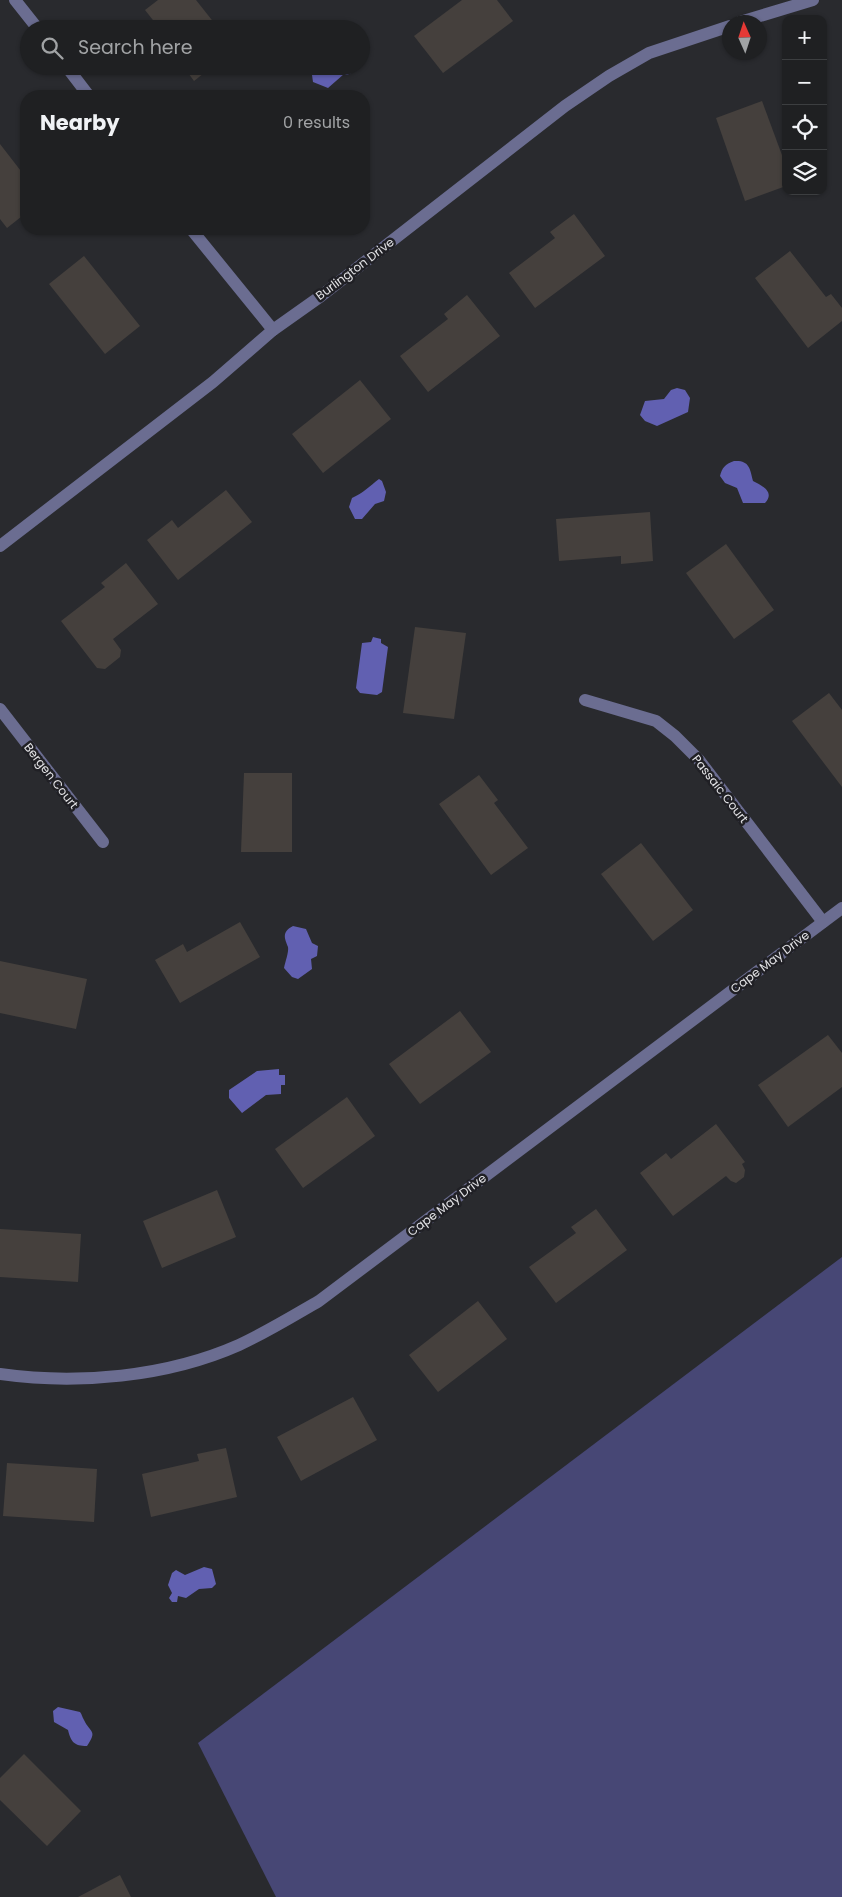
<!DOCTYPE html>
<html lang="en">
<head>
<meta charset="utf-8">
<style>
	:root { --surface:#1f2022; --page:#2c2d2f; --text:#f1f3f6; --muted:#a1a3a5; --line:#3c3e40 }
	body { margin:0; font-family:Poppins,sans-serif; background:var(--page); color:var(--text) }
	.controls { position:absolute; right:15px; top:15px; display:grid; overflow:hidden; border-radius:10px; box-shadow:0 1px 4px #0004 }
	.controls button { width:45px; height:45px; display:grid; place-items:center; padding:0; border:0; border-bottom:1px solid var(--line); background:var(--surface); color:var(--text); font:25px sans-serif }
	.compass { position:absolute; left:722px; top:15px; width:45px; height:45px; border-radius:50%; background:var(--surface); box-shadow:0 1px 4px #0004; rotate:357deg }
	.list { margin:0; padding:0; list-style:none }
	h2 { display:flex; justify-content:space-between; align-items:center; height:65px; margin:0; padding:0 20px; font-size:21px }
	h2 small { font-size:16px; font-weight:400; color:var(--muted) }
	.icon { flex:none; width:28px; height:28px; fill:none; stroke:currentColor; stroke-width:2; stroke-linecap:round; stroke-linejoin:round }
	.map { position:relative; flex:none; width:842px; height:1897px; overflow:hidden }
	.search { position:absolute; background:var(--surface); box-shadow:0 1px 4px #0004; left:20px; top:20px; width:350px; height:55px; display:flex; align-items:center; gap:12px; box-sizing:border-box; padding:0 18px; border-radius:28px; color:var(--muted); font-size:19px }
	.panel { position:absolute; background:var(--surface); box-shadow:0 1px 4px #0004; left:20px; top:90px; width:350px; height:145px; border-radius:20px }
	.map>svg:first-child { display:block }
	.green { fill:#474775 }
	.water { fill:#6160b1 }
	.building { fill:#45403d }
	.lines { fill:none; stroke-linecap:round; stroke-linejoin:round }
	.minor { stroke:#6b6d91; stroke-width:12 }
	.labels { text-anchor:middle; stroke-width:5; stroke-linejoin:round; paint-order:stroke }
	.street-label { font-size:12px; fill:#e3e3e6; stroke:#202025 }
</style>
</head>
<body>
<div class="map">
<svg width="842" height="1897" viewBox="0 0 842 1897">
	<rect width="100%" height="100%" fill="#292a2e"/>
	<polygon class="green" points="842,1257 842,1897 276,1897 198,1743"/>
	<g class="water">
		<polygon points="315,66 353,66 353,72 347,75 344,74 328,88 313,82 312,75"/>
		<polygon points="677,388 685,390 690,398 688,412 657,426 645,421 640,415 645,401 664,399 671,390"/>
		<path d="M 734,461 C 749,460 750,468 753,481 C 763,486 775,492 765,503 L 743,503 L 737,488 L 725,483 L 720,476 C 722,468 725,464 734,461 Z"/>
		<path d="M 379,479 L 382,481 L 386,492 L 384,501 L 375,504 L 362,519 L 355,519 L 349,507 L 352,498 C 363,493 370,486 379,479 Z"/>
		<polygon points="373,637 381,639 381,643 388,647 382,692 377,695 360,693 356,688 362,643 371,642"/>
		<path d="M 293,926 L 306,929 L 312,943 L 318,946 L 317,956 L 311,959 L 312,969 L 298,979 L 292,977 L 284,968 C 285,962 289,952 288,947 C 285,939 281,932 293,926 Z"/>
		<polygon points="279,1069 279,1075 285,1075 285,1085 281,1085 281,1094 266,1095 242,1113 229,1098 229,1090 257,1071"/>
		<polygon points="204,1567 212,1569 216,1584 212,1588 199,1589 186,1598 178,1596 177,1602 172,1602 169,1598 172,1593 168,1585 172,1573 176,1570 185,1575"/>
		<path d="M 58,1707 L 80,1712 C 82,1714 82,1717 84,1720 C 90,1733 98,1730 87,1746 C 74,1746 71,1742 68,1730 L 54,1722 L 53,1711 Z"/>
	</g>
	<g class="building">
		<polygon points="158,0 196,0 219,29 160,29 145,10"/>
		<polygon points="462,0 497,0 513,21 443,73 414,36"/>
		<polygon points="183,66 213,66 194,81"/>
		<polygon points="762,101 786,166 786,186 745,201 716,118"/>
		<polygon points="0,144 24,175 26,173 26,213 7,228 0,219"/>
		<polygon points="574,214 605,256 535,308 509,273 555,238 550,232"/>
		<polygon points="790,251 826,297 831,294 842,308 842,321 808,348 755,278"/>
		<polygon points="84,256 140,326 105,354 49,284"/>
		<polygon points="467,295 500,336 428,392 400,356 448,319 444,314"/>
		<polygon points="360,380 391,419 323,473 292,434"/>
		<polygon points="226,490 252,522 178,580 147,540 172,520 178,528"/>
		<polygon points="650,512 653,561 621,564 621,556 559,561 556,519"/>
		<polygon points="726,544 774,610 734,639 686,573"/>
		<polygon points="126,563 158,604 113,639 121,650 120,657 105,669 97,668 61,621 105,587 101,583"/>
		<polygon points="415,627 466,633 454,719 403,713"/>
		<polygon points="829,693 842,710 842,787 792,721"/>
		<polygon points="244,773 292,773 292,852 241,852"/>
		<polygon points="479,775 498,800 494,803 528,848 491,875 439,804"/>
		<polygon points="641,843 693,910 653,941 601,874"/>
		<polygon points="240,922 260,957 180,1003 155,960 183,944 187,952"/>
		<polygon points="0,961 87,979 76,1029 0,1013"/>
		<polygon points="460,1011 491,1052 420,1104 389,1064"/>
		<polygon points="828,1035 842,1053 842,1087 788,1127 758,1085"/>
		<polygon points="347,1097 375,1136 303,1188 275,1149"/>
		<polygon points="716,1124 745,1162 742,1164 745,1170 744,1177 736,1183 731,1181 726,1176 673,1216 640,1173 666,1153 671,1159"/>
		<polygon points="217,1190 236,1237 162,1268 143,1221"/>
		<polygon points="596,1209 627,1250 556,1303 529,1267 576,1233 571,1227"/>
		<polygon points="0,1229 81,1234 78,1282 0,1277"/>
		<polygon points="478,1301 507,1339 438,1392 409,1355"/>
		<polygon points="353,1397 377,1440 301,1481 277,1437"/>
		<polygon points="226,1448 237,1497 151,1517 142,1474 199,1461 197,1454"/>
		<polygon points="7,1463 97,1469 94,1522 3,1516"/>
		<polygon points="24,1754 81,1811 47,1846 0,1800 0,1778"/>
		<polygon points="120,1875 131,1897 78,1897"/>
	</g>
	<g class="lines">
		<g class="minor">
			<polyline points="15,0 38,29"/>
			<polyline points="740,22 813,0"/>
			<polyline points="66,66 89,96"/>
			<polyline points="191,229 273,330"/>
			<polyline points="0,546 213,382 273,330 321,296 565,106 609,76 649,53 730,26"/>
			<polyline points="585,700 656,721 675,736 699,760 823,922"/>
			<polyline points="0,709 103,842"/>
			<path d="M 0,1374 C 77,1385 167,1377 239,1345 C 267,1332 293,1316 319,1301 L 842,908"/>
		</g>
	</g>
	<g class="labels">
		<g class="street-label">
			<text transform="translate(355 269) rotate(-37)" y="4">Burlington Drive</text>
			<text transform="translate(51 776) rotate(52)" y="4">Bergen Court</text>
			<text transform="translate(720 789) rotate(52)" y="4">Passaic Court</text>
			<text transform="translate(770 962) rotate(-37)" y="4">Cape May Drive</text>
			<text transform="translate(447 1205) rotate(-37)" y="4">Cape May Drive</text>
		</g>
	</g>
</svg>
<div class="controls">
<button>+</button>
<button>−</button>
<button><svg class="icon" aria-label="locate" viewBox="0 0 24 24"><circle cx="12" cy="12" r="6"/><path d="M12 2v4M12 18v4M2 12h4M18 12h4"/></svg></button>
<button><svg class="icon" aria-label="layers" viewBox="0 0 24 24"><path d="M12 4l9 5-9 5-9-5zM3 14l9 5 9-5"/></svg></button>
</div>
<svg class="compass" viewBox="-18 -18 36 36"><path d="M0-13l5 13h-10z" fill="#e53935"/><path d="M0 13l5-13h-10z" fill="#a1a3a5"/></svg>
<div class="search"><svg class="icon" aria-label="search" viewBox="0 0 24 24"><circle cx="10" cy="10" r="6"/><path d="M15 15l6 6"/></svg>Search here</div>
<section class="panel">
<h2>Nearby<small>0 results</small></h2>
<ul class="list">
</ul>
</section>
</div>
</body>
</html>
